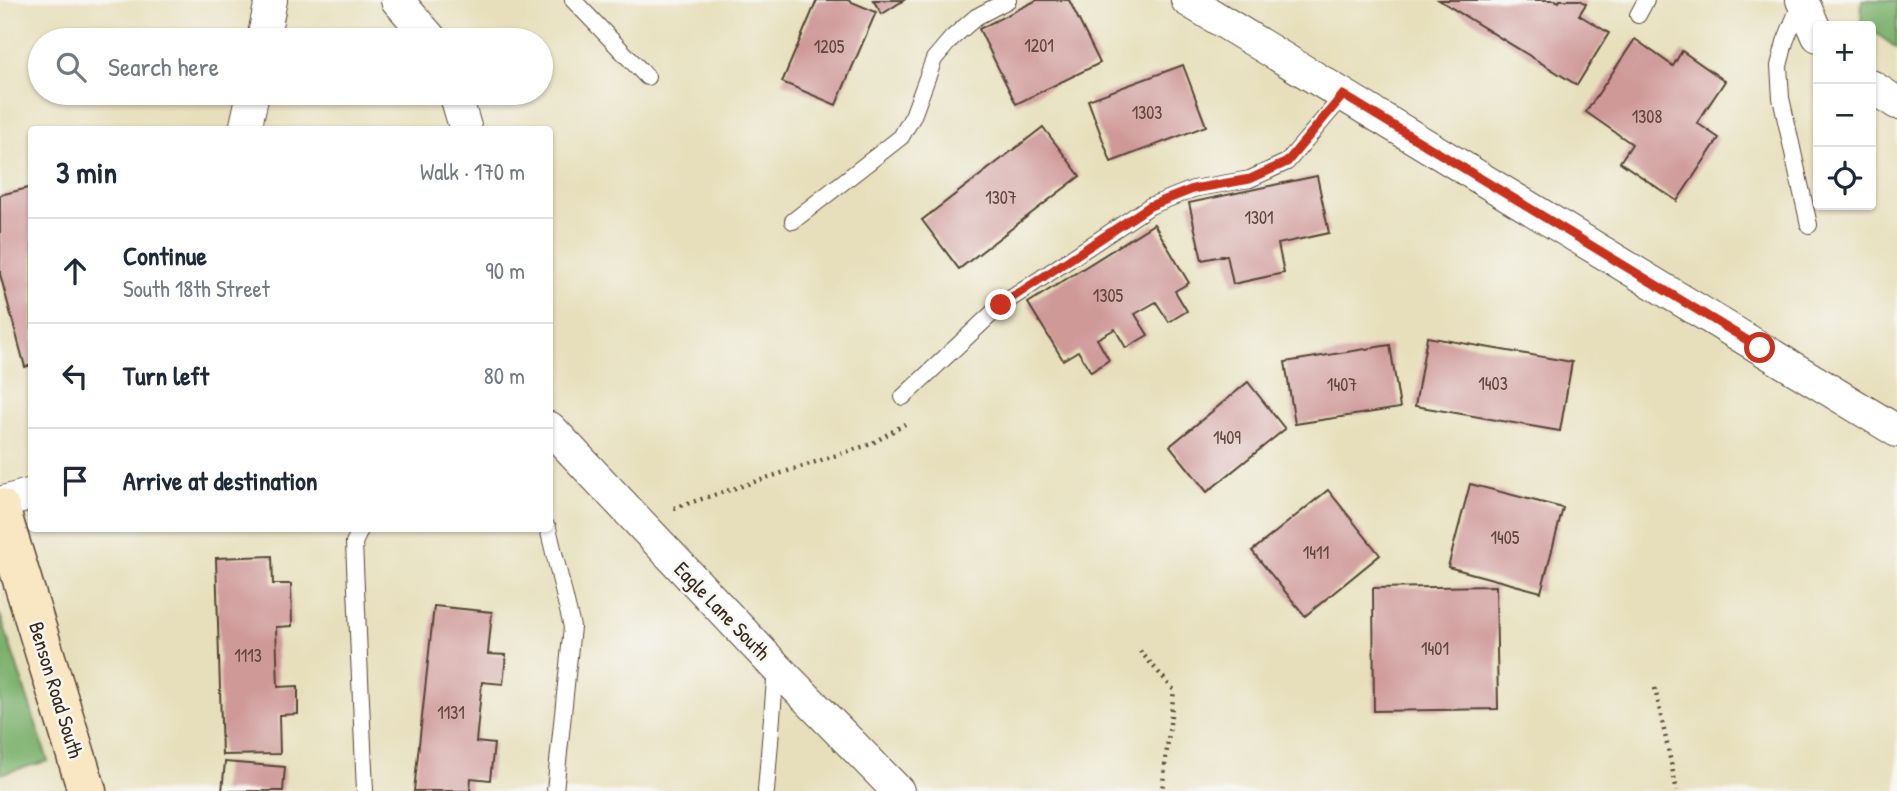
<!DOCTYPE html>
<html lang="en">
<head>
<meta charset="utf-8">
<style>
	:root { --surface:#fff; --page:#f2f2f3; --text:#1f2937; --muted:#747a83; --line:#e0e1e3 }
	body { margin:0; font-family:"Patrick Hand",sans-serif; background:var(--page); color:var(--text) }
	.controls { position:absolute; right:21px; top:21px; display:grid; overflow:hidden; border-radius:7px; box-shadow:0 2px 5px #0004 }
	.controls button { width:63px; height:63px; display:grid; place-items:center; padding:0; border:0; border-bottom:2px solid var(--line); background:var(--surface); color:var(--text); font:35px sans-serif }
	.stop { position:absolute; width:21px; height:21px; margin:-16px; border:5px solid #c8321e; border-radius:50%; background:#fff }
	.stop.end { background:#c8321e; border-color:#fff; box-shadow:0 2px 7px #0008 }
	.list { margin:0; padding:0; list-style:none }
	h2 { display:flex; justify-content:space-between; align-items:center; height:91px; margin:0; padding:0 28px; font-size:30px }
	h2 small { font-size:23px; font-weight:400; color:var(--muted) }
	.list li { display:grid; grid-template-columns:46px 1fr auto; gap:21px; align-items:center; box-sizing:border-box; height:105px; padding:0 28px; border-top:2px solid var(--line) }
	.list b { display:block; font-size:26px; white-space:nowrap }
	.list p { margin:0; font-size:23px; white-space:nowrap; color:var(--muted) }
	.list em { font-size:23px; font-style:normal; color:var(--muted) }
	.icon { flex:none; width:38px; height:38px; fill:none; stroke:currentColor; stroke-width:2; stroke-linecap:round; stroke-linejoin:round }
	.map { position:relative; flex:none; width:1897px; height:791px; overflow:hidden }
	.search { position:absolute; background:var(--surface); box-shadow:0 2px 5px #0004; left:28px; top:28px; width:525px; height:77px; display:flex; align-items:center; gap:18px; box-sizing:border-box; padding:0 24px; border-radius:38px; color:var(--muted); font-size:26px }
	.panel { position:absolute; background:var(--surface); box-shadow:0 2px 5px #0004; left:28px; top:126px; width:525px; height:406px; border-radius:7px }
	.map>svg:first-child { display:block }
	.forest { fill:#7ab06c; stroke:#5a6d45; stroke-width:2 }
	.building { fill:#cf9998 }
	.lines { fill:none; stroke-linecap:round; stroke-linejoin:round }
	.lane-casing { stroke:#554536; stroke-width:18 }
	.street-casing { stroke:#554536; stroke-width:34 }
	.secondary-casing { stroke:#554536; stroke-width:41 }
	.path { stroke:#554536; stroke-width:4.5; stroke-dasharray:2 5; stroke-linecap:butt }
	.lane { stroke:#fff; stroke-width:16 }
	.street { stroke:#fff; stroke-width:32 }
	.secondary { stroke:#f9e7c3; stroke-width:38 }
	.route { stroke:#c8321e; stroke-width:9 }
	.labels { text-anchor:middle; stroke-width:5; stroke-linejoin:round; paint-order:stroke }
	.number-label { font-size:18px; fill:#60463c }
	.street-label { font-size:21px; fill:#3b2a1e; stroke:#f6f6f2 }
</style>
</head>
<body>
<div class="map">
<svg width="1897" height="791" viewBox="0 0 1897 791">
	<rect width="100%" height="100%" fill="#f6f6f2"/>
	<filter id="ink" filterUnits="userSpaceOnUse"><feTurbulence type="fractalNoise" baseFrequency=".0143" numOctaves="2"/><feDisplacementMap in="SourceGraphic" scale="14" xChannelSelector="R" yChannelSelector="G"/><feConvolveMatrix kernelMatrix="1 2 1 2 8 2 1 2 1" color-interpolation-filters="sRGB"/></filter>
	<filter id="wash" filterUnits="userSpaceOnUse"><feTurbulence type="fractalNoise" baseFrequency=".00686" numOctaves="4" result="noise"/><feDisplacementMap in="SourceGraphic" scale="28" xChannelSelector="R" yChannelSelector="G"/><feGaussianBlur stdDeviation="1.57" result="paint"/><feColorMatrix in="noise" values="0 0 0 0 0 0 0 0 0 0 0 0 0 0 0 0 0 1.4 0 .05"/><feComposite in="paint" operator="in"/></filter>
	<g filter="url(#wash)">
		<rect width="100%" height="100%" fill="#e7dfbb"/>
		<g class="forest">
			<polygon points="1862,0 1897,0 1897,48 1871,30 1871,26 1861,23"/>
			<polygon points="0,614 48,761 0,774"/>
		</g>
		<g id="blocks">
			<g class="building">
				<polygon points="817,0 847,0 876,12 836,105 782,82"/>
				<polygon points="873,0 904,0 882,14"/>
				<polygon points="1037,0 1069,0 1100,63 1016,104 979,29"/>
				<polygon points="1439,0 1555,0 1559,2 1560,0 1580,0 1586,4 1579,15 1609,33 1577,85"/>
				<polygon points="1635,39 1673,66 1682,51 1725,81 1697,123 1719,138 1677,201 1620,162 1632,144 1586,112"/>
				<polygon points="1183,65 1206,126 1111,162 1088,100"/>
				<polygon points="1043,127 1080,176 959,269 922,220"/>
				<polygon points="1317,176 1329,233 1278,244 1284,273 1233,284 1227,255 1202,260 1189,203"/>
				<polygon points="32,187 32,365 25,367 0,274 0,195"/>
				<polygon points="1154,224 1189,283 1175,291 1187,311 1169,322 1156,302 1135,314 1148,335 1126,348 1115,329 1097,339 1109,360 1091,372 1078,351 1063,360 1028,303"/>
				<polygon points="1427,337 1572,362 1560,431 1415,406"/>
				<polygon points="1390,345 1400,408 1295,424 1285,362"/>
				<polygon points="1248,382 1285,429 1207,492 1170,446"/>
				<polygon points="1470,484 1563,508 1541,592 1448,567"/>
				<polygon points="1328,490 1380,555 1305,616 1252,551"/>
				<polygon points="272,556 273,584 291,584 292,626 276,627 278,687 298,686 298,714 279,715 280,754 222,755 216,558"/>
				<polygon points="1496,586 1498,709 1374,711 1373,588"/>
				<polygon points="434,606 492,612 488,654 506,655 503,684 482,682 476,742 494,744 490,780 471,778 470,791 414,791"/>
				<polygon points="225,762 285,767 283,791 222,791"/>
			</g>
		</g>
	</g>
	<g filter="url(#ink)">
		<use href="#blocks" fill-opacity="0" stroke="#554536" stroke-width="2"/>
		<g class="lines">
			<g class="lane-casing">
				<g id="lane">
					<polyline points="573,0 647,77"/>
					<polyline points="1801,2 1785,42 1779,66 1781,98 1809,225"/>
					<polyline points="1638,15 1646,0"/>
					<polyline points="793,221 901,137 913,116 934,59 952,38 976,17 1008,0"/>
					<polyline points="903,397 1001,305 1150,206 1193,189 1250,179 1287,162 1344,95"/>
					<polyline points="361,528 354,543 365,791"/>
					<polyline points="548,528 572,627 555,791"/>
					<polyline points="766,791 776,668"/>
				</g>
			</g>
			<g class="street-casing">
				<g id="street">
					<polyline points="397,0 432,40"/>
					<polyline points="1187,0 1897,431"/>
					<polyline points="1802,0 1818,36"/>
					<polyline points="263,40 271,0"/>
					<polyline points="1871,86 1897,103"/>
					<polyline points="455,93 466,130"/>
					<polyline points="245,130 253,93"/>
					<polyline points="550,428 776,667 898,791"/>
					<polyline points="0,503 32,494"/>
				</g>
			</g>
			<g class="secondary-casing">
				<polyline id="secondary" points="0,508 87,791"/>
			</g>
			<g class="path">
				<polyline points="674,508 871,444 905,424"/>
				<polyline points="1140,651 1174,690 1162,791"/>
				<polyline points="1655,688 1677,791"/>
			</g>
			<use href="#lane" class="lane"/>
			<use href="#street" class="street"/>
			<use href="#secondary" class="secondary"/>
		</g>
	</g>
	<g class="lines" filter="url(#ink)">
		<polyline class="route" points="1001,305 1150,206 1193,189 1250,179 1287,162 1343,95 1760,348"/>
	</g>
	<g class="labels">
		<g class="number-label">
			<text x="1039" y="52">1201</text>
			<text x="829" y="53">1205</text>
			<text x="1147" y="119">1303</text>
			<text x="1647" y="123">1308</text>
			<text x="1001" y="204">1307</text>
			<text x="1259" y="224">1301</text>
			<text x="1108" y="302">1305</text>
			<text x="1493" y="390">1403</text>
			<text x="1342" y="391">1407</text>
			<text x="1227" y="444">1409</text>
			<text x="1505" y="544">1405</text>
			<text x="1316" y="559">1411</text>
			<text x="1435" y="655">1401</text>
			<text x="248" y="662">1113</text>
			<text x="451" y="719">1131</text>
		</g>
		<g class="street-label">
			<text transform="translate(722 611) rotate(46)" y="7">Eagle Lane South</text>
			<text transform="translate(56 690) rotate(73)" y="7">Benson Road South</text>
		</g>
	</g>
</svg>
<div class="controls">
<button>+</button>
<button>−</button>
<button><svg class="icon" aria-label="locate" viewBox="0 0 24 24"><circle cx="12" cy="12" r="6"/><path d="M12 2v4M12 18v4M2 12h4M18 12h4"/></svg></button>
</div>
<div class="stop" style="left:1760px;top:348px"></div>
<div class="stop end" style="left:1001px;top:305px"></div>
<div class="search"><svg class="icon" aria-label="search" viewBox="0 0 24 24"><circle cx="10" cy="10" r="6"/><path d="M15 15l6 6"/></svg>Search here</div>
<section class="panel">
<h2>3 min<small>Walk · 170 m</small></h2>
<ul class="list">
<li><svg class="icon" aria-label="ahead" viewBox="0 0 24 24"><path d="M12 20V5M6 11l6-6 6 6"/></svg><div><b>Continue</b><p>South 18th Street</p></div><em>90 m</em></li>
<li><svg class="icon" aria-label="left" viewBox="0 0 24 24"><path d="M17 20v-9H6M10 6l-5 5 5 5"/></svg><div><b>Turn left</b></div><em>80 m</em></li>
<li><svg class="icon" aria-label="arrive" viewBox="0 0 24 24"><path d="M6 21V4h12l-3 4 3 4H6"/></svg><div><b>Arrive at destination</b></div></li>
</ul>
</section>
</div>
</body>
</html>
